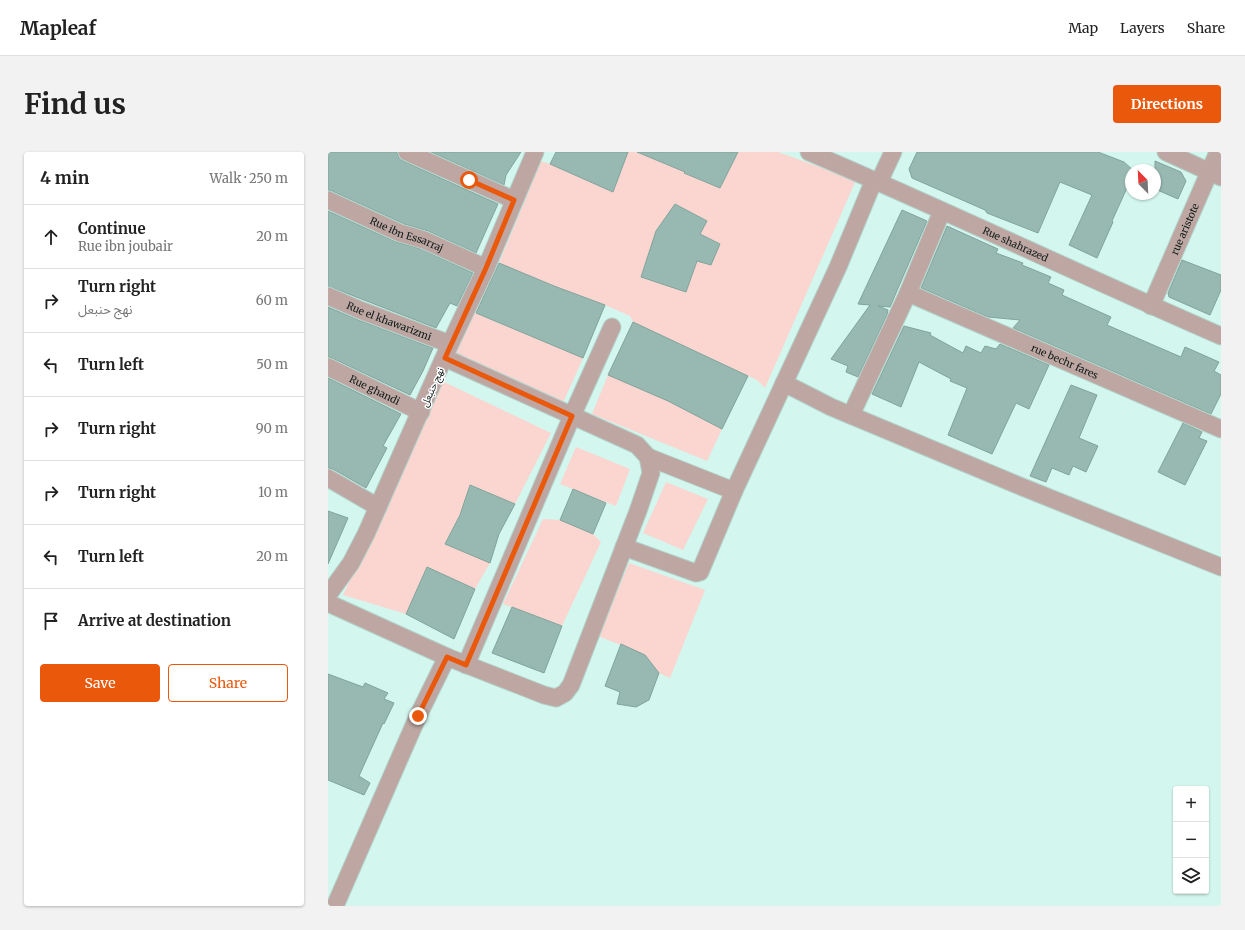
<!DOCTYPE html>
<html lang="en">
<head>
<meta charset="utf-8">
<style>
	:root { --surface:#fff; --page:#f2f2f2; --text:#222; --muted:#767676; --line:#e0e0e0; --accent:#ea580c }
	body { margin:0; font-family:Merriweather,"Noto Sans Arabic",serif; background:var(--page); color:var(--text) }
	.controls { position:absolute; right:12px; bottom:12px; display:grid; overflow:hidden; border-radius:4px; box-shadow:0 1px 3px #0004 }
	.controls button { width:36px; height:36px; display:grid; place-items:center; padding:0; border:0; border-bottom:1px solid var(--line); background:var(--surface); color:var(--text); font:20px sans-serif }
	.compass { position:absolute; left:797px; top:12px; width:36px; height:36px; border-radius:50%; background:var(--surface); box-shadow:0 1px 3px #0004; rotate:336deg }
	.stop { position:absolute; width:12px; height:12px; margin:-9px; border:3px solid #ea580c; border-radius:50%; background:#fff }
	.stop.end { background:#ea580c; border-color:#fff; box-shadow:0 1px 4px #0008 }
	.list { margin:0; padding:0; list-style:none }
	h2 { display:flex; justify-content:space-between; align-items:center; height:52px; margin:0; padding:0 16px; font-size:17px }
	h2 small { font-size:13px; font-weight:400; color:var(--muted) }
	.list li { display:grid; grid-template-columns:26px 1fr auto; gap:12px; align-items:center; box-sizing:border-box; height:64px; padding:0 16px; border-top:1px solid var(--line) }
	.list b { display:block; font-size:15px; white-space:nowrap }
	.list p { margin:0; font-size:13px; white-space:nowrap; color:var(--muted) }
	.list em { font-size:13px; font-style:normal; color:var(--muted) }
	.actions { display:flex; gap:8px; padding:12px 16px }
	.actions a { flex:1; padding:9px 0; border:1px solid var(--accent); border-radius:4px; text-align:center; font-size:14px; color:var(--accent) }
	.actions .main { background:var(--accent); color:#fff }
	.icon { flex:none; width:22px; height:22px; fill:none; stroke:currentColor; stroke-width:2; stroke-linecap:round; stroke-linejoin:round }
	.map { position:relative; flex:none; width:893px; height:754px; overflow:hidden; border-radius:4px }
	header { display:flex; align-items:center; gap:24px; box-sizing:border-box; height:56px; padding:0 20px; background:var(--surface); border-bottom:1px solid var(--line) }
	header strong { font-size:19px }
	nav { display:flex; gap:22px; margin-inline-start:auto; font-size:14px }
	.intro { display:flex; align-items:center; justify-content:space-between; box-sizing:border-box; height:96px; padding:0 24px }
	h1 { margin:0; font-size:28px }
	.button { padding:10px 18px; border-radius:4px; background:var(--accent); color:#fff; font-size:14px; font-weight:700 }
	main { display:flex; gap:24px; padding:0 24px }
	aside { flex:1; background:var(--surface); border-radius:4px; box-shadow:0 1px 3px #0004 }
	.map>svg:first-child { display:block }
	.green { fill:#fbd5cf; fill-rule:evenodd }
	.building { fill:#97b9b1; stroke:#81a39b }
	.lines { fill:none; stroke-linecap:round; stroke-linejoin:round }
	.street-casing { stroke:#b3d4cc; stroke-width:19 }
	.street { stroke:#bea7a3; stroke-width:17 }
	.route { stroke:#ea580c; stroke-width:5 }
	.labels { text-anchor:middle; stroke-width:3; stroke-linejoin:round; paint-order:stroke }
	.street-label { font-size:10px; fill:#0d1a17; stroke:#fff }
</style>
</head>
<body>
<header>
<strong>Mapleaf</strong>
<nav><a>Map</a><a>Layers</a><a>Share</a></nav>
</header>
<div class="intro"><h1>Find us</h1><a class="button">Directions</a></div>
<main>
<aside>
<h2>4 min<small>Walk · 250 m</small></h2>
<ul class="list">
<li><svg class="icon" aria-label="ahead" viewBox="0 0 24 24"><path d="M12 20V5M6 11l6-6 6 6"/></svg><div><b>Continue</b><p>Rue ibn joubair</p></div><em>20 m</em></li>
<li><svg class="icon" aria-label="right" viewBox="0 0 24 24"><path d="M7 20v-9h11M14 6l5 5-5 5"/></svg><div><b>Turn right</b><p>نهج حنبعل</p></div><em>60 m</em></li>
<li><svg class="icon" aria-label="left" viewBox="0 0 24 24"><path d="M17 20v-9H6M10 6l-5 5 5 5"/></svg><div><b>Turn left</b></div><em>50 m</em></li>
<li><svg class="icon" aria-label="right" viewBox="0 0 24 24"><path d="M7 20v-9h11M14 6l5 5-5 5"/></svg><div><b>Turn right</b></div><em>90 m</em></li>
<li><svg class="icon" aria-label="right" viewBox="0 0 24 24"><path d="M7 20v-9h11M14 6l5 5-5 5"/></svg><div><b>Turn right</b></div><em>10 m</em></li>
<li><svg class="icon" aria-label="left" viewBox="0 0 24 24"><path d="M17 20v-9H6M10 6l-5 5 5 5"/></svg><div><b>Turn left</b></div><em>20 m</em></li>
<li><svg class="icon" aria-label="arrive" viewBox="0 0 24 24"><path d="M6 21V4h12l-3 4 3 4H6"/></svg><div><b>Arrive at destination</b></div></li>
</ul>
<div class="actions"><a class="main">Save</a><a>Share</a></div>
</aside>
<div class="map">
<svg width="893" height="754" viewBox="0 0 893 754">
	<rect width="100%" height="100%" fill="#d3f7ee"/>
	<g class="green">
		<path d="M 300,0 L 310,0 L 339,13 L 345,0 L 369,0 L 357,21 L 392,36 L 410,0 L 450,0 L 528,28 L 437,236 L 429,228 L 305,170 L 302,164 L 277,153 L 226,134 L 171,111 L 213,9 L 222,12 L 285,40 ZM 347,52 L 379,69 L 372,82 L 391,92 L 383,113 L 369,109 L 358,140 L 313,125 Z"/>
		<polygon points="147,161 255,206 234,253 126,204"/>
		<polygon points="280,223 340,249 394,277 379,309 264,262"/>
		<polygon points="112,228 223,281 187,352 142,333 132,363 117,392 162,411 147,437 99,415 78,462 15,443"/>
		<polygon points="248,295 302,317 288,354 232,332"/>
		<polygon points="338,330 380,347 355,398 315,381"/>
		<polygon points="215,367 232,368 265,382 273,390 234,474 175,452"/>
		<polygon points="301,411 377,438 342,526 331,521 317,503 270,484"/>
	</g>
	<g class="building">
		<polygon points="0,0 69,0 71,6 75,9 170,52 148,101 100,79 76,72 4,39 0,38"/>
		<polygon points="103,0 193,0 178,23 176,33"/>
		<polygon points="228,0 300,0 285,40 222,12"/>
		<polygon points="309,0 410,0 392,36 356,21 357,20"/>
		<polygon points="589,0 770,0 796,10 805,18 803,18 803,27 784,69 785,70 769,106 741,93 764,43 732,30 710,81 659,61 657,58 584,26 581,17"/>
		<polygon points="827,9 853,20 858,29 850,47 827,37"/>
		<polygon points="347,52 379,69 372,82 392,92 383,113 369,109 358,140 313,125 328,79"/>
		<polygon points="574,58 599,69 562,155 550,154 560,158 559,163 530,225 518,220 520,214 503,207 542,153 530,152"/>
		<polygon points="0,59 68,90 93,97 145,121 129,154 122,151 108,176 0,134"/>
		<polygon points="619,74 670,97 668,101 695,111 694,113 723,125 720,131 736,138 734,143 783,165 779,173 853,205 857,195 891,210 886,219 893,223 893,242 883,262 685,176 692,168 660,165 593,136"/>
		<polygon points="854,108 893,123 893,138 882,163 841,145 840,141"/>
		<polygon points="171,111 226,134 277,153 255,206 148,161"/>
		<polygon points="0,155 28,167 105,196 95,219 82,243 4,206 0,205"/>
		<polygon points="305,170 420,224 394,277 340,249 280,223"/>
		<polygon points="576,174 603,181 602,183 635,201 638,194 653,201 657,194 668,197 672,192 721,213 701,257 688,251 664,302 620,283 639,236 622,229 623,227 591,210 573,255 544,242"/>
		<polygon points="0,226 73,262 55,294 59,296 38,336 5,317 0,316"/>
		<polygon points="743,233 769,243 751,286 770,294 758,320 745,314 741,323 724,316 718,330 702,324"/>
		<polygon points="855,271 874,280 871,286 879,289 857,333 830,320"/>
		<polygon points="142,333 187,352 171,382 162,411 117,392 132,363"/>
		<polygon points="245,337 278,351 265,382 232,368"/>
		<polygon points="0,359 20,366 0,412"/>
		<polygon points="99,415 147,437 126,487 78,462"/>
		<polygon points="184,455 234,474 216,521 164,501"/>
		<polygon points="293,492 317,503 331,521 321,548 308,555 289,552 292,540 277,534"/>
		<polygon points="0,522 35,535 37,531 60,541 56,547 66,551 56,572 55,571 31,624 42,631 36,643 0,628"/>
	</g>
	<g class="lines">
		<g class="street-casing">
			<g id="street">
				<polyline points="79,0 186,48"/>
				<path id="s1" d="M 481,0 C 619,59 755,124 893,184"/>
				<polyline points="838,0 893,25"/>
				<polyline points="551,30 565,0"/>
				<path id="s2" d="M 0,48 L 72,81 L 96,88 L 158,116"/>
				<path id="s3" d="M 580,141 L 893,277"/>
				<path id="s4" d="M 0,144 L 32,158 L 122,192"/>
				<path id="s5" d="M 823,154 L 890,0"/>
				<polyline points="117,206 309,293 320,305 323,321 310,359 243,533 237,541 228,546 216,543 119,505"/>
				<path id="s6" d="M 0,215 L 93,260"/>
				<polyline points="456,231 503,255 687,332 893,415"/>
				<polyline points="523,263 580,141 614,59"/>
				<polyline points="320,305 406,339"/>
				<polyline points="0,326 50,355"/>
				<polyline points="296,395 368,421 372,420 406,339 510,115 546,28"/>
				<polyline points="0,443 23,411 38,382 122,192 158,116 207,0"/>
				<polyline points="0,451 119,505 90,564 7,754"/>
				<polyline points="138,513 244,264 284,175"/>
			</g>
		</g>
		<use href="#street" class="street"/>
	</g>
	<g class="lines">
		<polyline class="route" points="90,564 119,505 138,513 244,264 117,206 158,116 186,48 141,28"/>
	</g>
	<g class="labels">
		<g class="street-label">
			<text dy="4" stroke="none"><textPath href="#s5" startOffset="84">rue aristote</textPath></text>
			<text dy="4" stroke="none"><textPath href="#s2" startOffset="86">Rue ibn Essarraj</textPath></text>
			<text dy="4" stroke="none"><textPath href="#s1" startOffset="226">Rue shahrazed</textPath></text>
			<text dy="4" stroke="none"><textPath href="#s4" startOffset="66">Rue el khawarizmi</textPath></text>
			<text dy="4" stroke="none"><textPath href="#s3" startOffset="171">rue bechr fares</textPath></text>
			<text transform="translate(104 235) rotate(-66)" y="4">نهج حنبعل</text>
			<text dy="4" stroke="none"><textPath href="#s6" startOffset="52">Rue ghandi</textPath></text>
		</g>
	</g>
</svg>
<div class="controls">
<button>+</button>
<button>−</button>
<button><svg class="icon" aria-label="layers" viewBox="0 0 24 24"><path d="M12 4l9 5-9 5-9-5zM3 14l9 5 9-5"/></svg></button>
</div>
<svg class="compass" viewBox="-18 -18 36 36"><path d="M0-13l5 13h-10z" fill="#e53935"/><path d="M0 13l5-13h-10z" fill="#767676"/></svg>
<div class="stop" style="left:141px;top:28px"></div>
<div class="stop end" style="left:90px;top:564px"></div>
</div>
</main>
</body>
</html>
